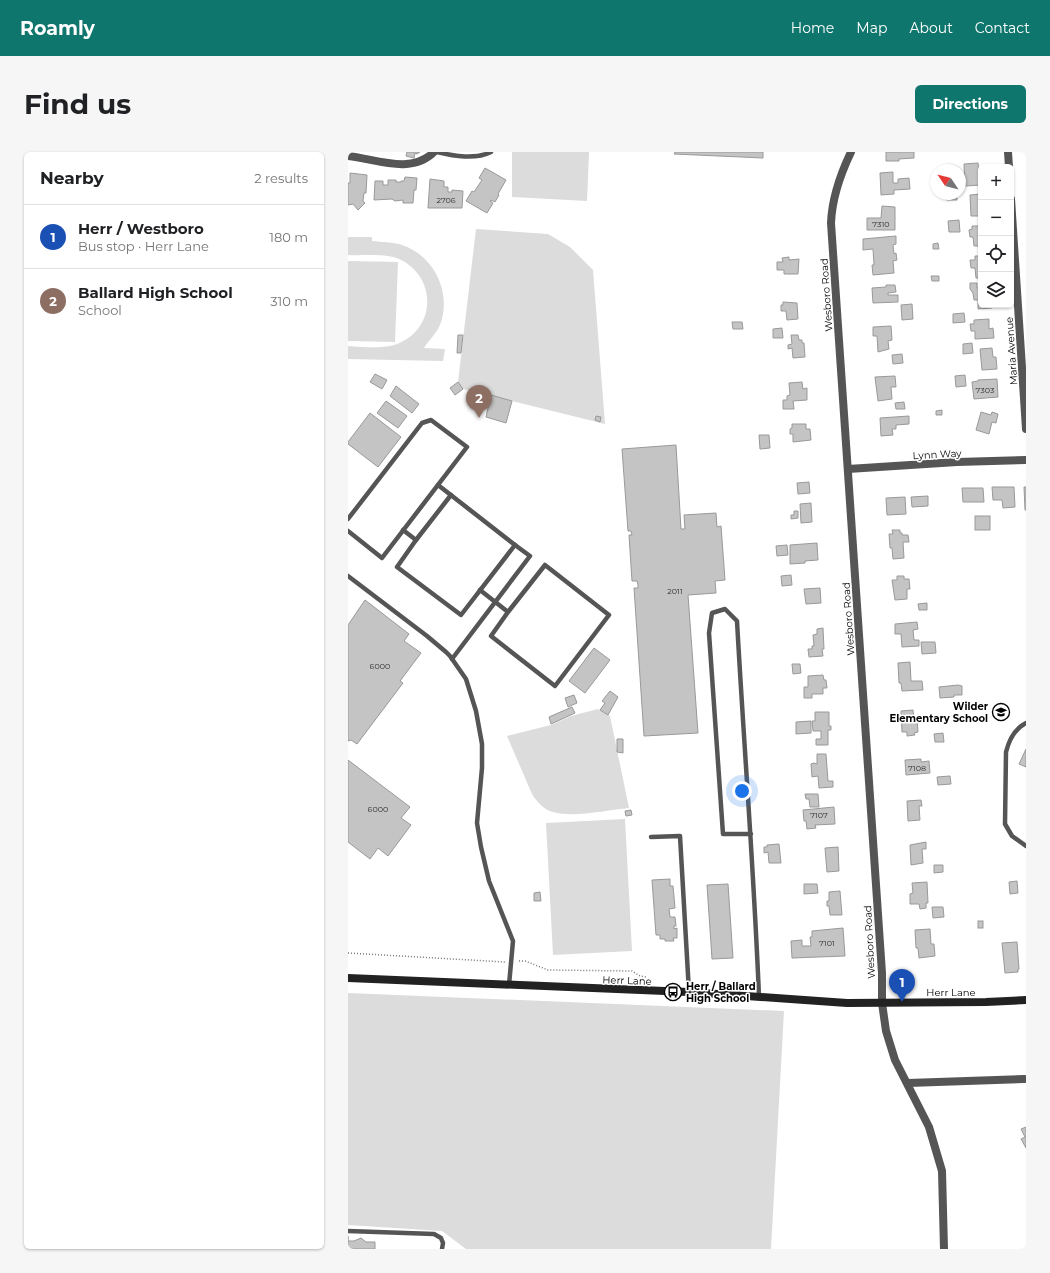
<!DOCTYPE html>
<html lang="en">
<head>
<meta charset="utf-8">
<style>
	:root { --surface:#fff; --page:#f6f6f6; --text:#202124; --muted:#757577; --line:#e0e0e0; --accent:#0f766e }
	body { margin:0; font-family:Montserrat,sans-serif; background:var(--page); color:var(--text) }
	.controls { position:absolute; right:12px; top:12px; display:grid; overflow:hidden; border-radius:6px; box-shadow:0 1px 3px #0004 }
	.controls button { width:36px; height:36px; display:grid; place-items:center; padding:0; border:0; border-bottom:1px solid var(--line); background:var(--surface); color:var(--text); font:20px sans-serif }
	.compass { position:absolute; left:582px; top:12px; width:36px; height:36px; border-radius:50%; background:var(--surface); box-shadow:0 1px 3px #0004; rotate:305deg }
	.you { position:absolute; left:394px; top:639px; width:14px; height:14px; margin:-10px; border:3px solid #fff; border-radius:50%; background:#1a73e8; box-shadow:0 0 0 6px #1a73e833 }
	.badge { display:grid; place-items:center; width:26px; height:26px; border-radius:50%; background:var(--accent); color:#fff; font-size:13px; font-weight:700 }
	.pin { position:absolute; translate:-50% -33px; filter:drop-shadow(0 1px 2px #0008) }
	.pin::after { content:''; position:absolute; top:21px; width:14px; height:12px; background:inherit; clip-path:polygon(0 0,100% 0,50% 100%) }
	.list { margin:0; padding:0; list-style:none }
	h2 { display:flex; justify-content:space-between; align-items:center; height:52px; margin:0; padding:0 16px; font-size:17px }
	h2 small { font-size:13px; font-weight:400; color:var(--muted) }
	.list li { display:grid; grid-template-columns:26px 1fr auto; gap:12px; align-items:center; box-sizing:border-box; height:64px; padding:0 16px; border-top:1px solid var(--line) }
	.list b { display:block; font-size:15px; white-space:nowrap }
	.list p { margin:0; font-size:13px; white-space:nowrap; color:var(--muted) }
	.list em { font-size:13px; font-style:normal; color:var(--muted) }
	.icon { flex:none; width:22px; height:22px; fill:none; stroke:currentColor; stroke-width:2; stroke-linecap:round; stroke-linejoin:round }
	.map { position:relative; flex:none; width:678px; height:1097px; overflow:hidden; border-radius:6px }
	header { display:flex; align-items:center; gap:24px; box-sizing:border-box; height:56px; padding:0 20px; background:var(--accent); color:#fff }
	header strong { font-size:19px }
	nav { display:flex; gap:22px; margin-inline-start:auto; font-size:14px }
	.intro { display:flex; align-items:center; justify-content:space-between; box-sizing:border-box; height:96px; padding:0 24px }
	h1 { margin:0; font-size:28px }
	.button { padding:10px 18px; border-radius:6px; background:var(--accent); color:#fff; font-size:14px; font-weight:700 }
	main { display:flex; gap:24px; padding:0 24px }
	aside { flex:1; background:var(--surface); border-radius:6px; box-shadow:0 1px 3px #0004 }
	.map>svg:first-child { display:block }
	.green { fill:#dcdcdc }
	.building { fill:#c4c4c4; stroke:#999 }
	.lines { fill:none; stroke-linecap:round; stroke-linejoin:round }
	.path { stroke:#777; stroke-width:1.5; stroke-dasharray:1 2; stroke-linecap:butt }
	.lane { stroke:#555; stroke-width:4.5 }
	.street { stroke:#555; stroke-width:8 }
	.secondary { stroke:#222; stroke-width:8 }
	.labels { text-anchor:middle; stroke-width:3; stroke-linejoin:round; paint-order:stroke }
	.number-label { font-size:8px; fill:#313131 }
	.street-label { font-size:10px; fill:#000; stroke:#fff }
	.poi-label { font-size:10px; font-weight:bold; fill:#000; stroke:#fff; text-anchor:end }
</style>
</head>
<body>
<header>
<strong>Roamly</strong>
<nav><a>Home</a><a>Map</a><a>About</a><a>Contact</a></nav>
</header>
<div class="intro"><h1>Find us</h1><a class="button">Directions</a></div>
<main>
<aside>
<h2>Nearby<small>2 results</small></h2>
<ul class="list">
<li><span class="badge" style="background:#1a4fb4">1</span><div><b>Herr / Westboro</b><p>Bus stop · Herr Lane</p></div><em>180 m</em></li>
<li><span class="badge" style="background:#8d6e63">2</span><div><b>Ballard High School</b><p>School</p></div><em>310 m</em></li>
</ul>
</aside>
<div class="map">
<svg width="678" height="1097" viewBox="0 0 678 1097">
	<rect width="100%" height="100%" fill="#fff"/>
	<g class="green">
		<polygon points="164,0 241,0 239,49 164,45"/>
		<polygon points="128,77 200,82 222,95 245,118 257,272 115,237 110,230"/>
		<path d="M 0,85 L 24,85 L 24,89 C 34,90 45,90 54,93 C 87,104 104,142 92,173 C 88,182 81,188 76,196 L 97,197 L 95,209 L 0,207 L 0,194 C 14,195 32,197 46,193 C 85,181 91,132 57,110 C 41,100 18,104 0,103 Z"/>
		<polygon points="0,109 50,110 47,190 0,189"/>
		<path d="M 250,557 L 262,564 L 281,656 C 261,658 224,666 205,660 C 196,658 189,650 184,642 L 159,584 L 203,573 L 223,564 Z"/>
		<polygon points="277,667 284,799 205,803 198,671"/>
		<polygon points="0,841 436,859 423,1097 118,1097 94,1079 0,1073"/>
	</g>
	<g class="building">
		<polygon points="59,0 72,0 69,2 67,1 66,6 58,4"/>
		<polygon points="327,0 415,0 415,6 326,2"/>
		<polygon points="538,0 566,0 566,6 551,7 551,9 538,9"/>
		<polygon points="630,11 631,22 633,22 633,33 617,34 616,12"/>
		<polygon points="137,16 158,28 150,42 151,43 147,50 143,48 142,49 145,51 139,61 118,49 124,39 126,40 134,28 131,26"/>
		<polygon points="545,20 545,31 550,31 550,27 561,26 562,37 546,38 546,42 533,43 532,21"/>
		<polygon points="2,21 19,23 18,41 16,41 15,49 17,51 10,58 5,52 0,53 0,31 2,31"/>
		<polygon points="57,25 69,26 68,38 66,38 65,51 55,51 55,48 47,49 44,47 26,48 27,29 35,29 35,33 40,33 40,28 48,28 48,30 53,30 53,29 56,29"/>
		<polygon points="82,27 96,29 96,35 100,35 100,40 104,40 104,38 115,39 114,56 80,56"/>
		<polygon points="598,42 609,42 609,48 599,48"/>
		<polygon points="633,42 633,64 623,64 622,43"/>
		<polygon points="534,54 547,55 547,78 519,78 519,66 533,66"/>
		<polygon points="611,68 612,80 601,80 600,69"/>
		<polygon points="624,74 633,74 633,94 626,94 625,85 622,85 621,78 624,77"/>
		<polygon points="548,84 548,92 545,93 546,102 548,101 549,108 545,109 546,121 525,123 524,113 526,113 525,97 515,98 515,87"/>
		<polygon points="590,91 591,97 585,97 585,92"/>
		<polygon points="627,104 633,104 633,126 628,126 627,116 623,116 622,108 627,108"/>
		<polygon points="441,105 441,108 451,107 450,122 436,122 436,118 429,118 429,110 435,110 434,106"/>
		<polygon points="583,124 591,124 591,129 584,129"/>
		<polygon points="622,131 629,131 629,136 633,136 633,153 644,153 644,156 630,157 630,148 626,148 625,141 622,137"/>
		<polygon points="538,133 547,133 548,140 540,141 540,143 550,143 550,150 525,151 524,136 538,135"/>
		<polygon points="435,150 449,151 450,167 439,168 438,159 433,159 433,153 435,153"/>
		<polygon points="564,152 565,167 554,168 553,153"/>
		<polygon points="616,161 617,170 605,171 605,162"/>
		<polygon points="641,167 641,177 645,176 646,186 627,187 627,179 623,179 622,172 626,172 626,168"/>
		<polygon points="384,170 394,170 395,177 385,177"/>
		<polygon points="543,174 544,188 540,189 541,197 530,200 529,184 525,184 525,175"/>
		<polygon points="434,176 435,186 425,186 425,177"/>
		<polygon points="110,183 115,183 113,201 109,201"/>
		<polygon points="443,183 450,183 451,188 454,188 454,191 456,191 457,205 445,206 444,196 440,197 440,193 444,192"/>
		<polygon points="624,191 625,201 615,202 615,192"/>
		<polygon points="644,196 645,205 648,205 649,217 634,218 632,197"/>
		<polygon points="554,202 555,211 545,212 544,203"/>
		<polygon points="27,222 39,228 34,237 22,230"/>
		<polygon points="617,223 618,234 608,235 607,224"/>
		<polygon points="547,224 548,235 543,235 544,247 530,249 527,225"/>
		<polygon points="649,227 650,245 626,247 624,230 630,229 630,228"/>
		<polygon points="110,230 115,237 107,243 102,236"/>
		<polygon points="454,230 455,237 459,236 459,248 445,249 446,257 435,257 435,248 439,248 439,244 442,243 441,231"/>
		<polygon points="48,234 71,252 64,261 42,244"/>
		<polygon points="143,243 164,249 158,271 138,265"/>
		<polygon points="38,249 59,264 50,276 29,261"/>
		<polygon points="556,250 557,257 548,257 547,251"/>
		<polygon points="594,258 594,263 588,263 588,259"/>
		<polygon points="633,260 643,263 644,260 650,262 648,271 644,270 641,282 628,278"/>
		<polygon points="22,261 53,285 30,315 0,292 0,290"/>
		<polygon points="248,264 253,265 252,270 247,268"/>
		<polygon points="561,264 561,272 548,273 548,277 544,277 545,283 533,284 532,266"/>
		<polygon points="444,272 458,272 458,277 462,277 463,288 445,290 445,282 442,282 442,277 444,276"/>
		<polygon points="411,283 421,283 422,296 412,297"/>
		<polygon points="328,293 333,377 337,377 336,363 368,361 369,375 373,374 377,428 367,429 368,441 340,443 350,581 296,584 286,436 290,436 290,433 289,429 284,429 281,383 284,383 283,379 280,379 274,297"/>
		<polygon points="461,330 462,341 450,342 449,331"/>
		<polygon points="644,335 666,335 667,355 655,356 654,348 645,348"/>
		<polygon points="676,335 678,335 678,358 677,358"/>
		<polygon points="614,336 635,336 636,350 615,350"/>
		<polygon points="580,344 580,354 564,355 563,345"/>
		<polygon points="557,345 558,362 539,363 538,346"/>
		<polygon points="463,351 464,370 453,371 452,352"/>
		<polygon points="446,359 450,359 450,366 443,367 443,363 446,363"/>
		<rect x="627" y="364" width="15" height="14"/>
		<polygon points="544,378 552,378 552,381 554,381 554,383 560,383 561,390 555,390 556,406 545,407 544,396 542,396 541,382 545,382"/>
		<polygon points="469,391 470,408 457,409 457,411 442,412 442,393"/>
		<polygon points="439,393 440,403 429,404 428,394"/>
		<polygon points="443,423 444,433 434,434 433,424"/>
		<polygon points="549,424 556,424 556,427 561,427 562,437 559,437 559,447 547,448 544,428 549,428"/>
		<polygon points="472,436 473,451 458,452 456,437"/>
		<polygon points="17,448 61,482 56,489 73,501 52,529 55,531 9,592 3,588 0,589 0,473"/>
		<polygon points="579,451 579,458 571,458 570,452"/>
		<polygon points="569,470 570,477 565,478 566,488 571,488 571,494 554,495 553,482 547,482 547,472"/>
		<polygon points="475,476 476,497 474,497 475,504 461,505 460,497 464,497 464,494 466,494 465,483 469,482 469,477"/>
		<polygon points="573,490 587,490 588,501 574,502"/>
		<polygon points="246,496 262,508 237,541 221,529"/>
		<polygon points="562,510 563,529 574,529 575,538 554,539 553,531 551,531 550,511"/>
		<polygon points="444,512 452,512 453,521 445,522"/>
		<polygon points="475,523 476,528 478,528 479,536 475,536 475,542 464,542 464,546 456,546 456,535 460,535 460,524"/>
		<polygon points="610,533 614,534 614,543 606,543 606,545 592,546 591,535"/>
		<polygon points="262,539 270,545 260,563 252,558 257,551 254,549"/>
		<polygon points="226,543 229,551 220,555 217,546"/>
		<polygon points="224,555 227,561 203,572 201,565"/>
		<polygon points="565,558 566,567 569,567 570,580 566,581 567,583 559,584 559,580 554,580 553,559"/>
		<polygon points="467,560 481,560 481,574 483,574 483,578 480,578 480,593 468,593 468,587 473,587 473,579 465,579 464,569 467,569"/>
		<polygon points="463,569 463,581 448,582 448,570"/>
		<polygon points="595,581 596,590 587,590 586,582"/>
		<polygon points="269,587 275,587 275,601 269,600"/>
		<polygon points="678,597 678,615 671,612"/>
		<polygon points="469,602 478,602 480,629 485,629 485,635 471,636 470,624 464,625 463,612 466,611 469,612"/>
		<polygon points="573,607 573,610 581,609 582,621 558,623 557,608"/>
		<polygon points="0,608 62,655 53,666 63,673 40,704 30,696 22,707 0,690"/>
		<polygon points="602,624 603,632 590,633 589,625"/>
		<polygon points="457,642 470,642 471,655 462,655 461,647 458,647"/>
		<polygon points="573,648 574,654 571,654 572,668 560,669 559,649"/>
		<polygon points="486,655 487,672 467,673 468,676 459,677 458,669 456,669 455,658"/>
		<polygon points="283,658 284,663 278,664 277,659"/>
		<polygon points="578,690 578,697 574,697 575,711 563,713 562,693"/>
		<polygon points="431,692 433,711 421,711 420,700 416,701 416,695 419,695 419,693"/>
		<polygon points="490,695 491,719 479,720 477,696"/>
		<polygon points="586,713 595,713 595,720 586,721"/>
		<polygon points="322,727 322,734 325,734 327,756 321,757 322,765 327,765 328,774 326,774 326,777 329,776 329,786 325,786 326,789 317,789 317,787 312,787 312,783 308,783 304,728"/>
		<polygon points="669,729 670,741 662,742 661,730"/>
		<polygon points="579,730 580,751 578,751 578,756 572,757 571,752 562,752 562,742 565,741 564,731"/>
		<polygon points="380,732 385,806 364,807 359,733"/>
		<polygon points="456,732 469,732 470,741 456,742"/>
		<polygon points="492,739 494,763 482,763 481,754 479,754 479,749 481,749 481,740"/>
		<polygon points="192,740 193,749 186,749 186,741"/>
		<polygon points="584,755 595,755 596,765 585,766"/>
		<rect x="630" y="769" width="5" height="7"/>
		<polygon points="495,776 497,804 444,806 443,789 454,788 454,794 463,794 462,785 464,785 464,779"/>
		<polygon points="582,777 583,792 586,792 587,804 571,806 570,796 568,796 567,778"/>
		<polygon points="669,790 671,817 670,817 670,820 657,821 654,791"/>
		<polygon points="678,975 678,996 673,987 677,985 673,977"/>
		<polygon points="0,1084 0,1089 6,1089 13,1086 18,1090 27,1090 27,1097 0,1097"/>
	</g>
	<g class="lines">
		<g class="path">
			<polyline points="0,801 157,810"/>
			<polyline points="171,809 177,809 200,818 284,819 292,824 298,825"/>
		</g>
		<g class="lane">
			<path d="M 89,0 C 106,4 127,8 143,0"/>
			<polyline points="0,367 74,271 83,268 119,295 34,406 0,379"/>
			<polyline points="55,378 68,388 49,415 113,463 167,393 90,333"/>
			<polyline points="68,388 103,343"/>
			<polyline points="0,424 79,484 98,500 102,504 118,527 128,559 134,592 134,616 129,671 133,695 141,729 165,789 161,833"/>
			<polyline points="132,438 160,460 197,413 261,463 207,534 143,484 160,460"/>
			<polyline points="104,507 182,404 167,393"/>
			<path d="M 678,571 C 666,577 661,588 658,600 L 657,672 L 664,684 L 678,694"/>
			<path d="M 403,682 L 375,682 L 361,481 L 364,461 L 377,457 L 389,469 C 396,595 406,719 411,845"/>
			<polyline points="303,685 332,684 341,840"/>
			<polyline points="0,1079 86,1082 93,1086 95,1091 94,1097"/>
		</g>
		<g class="street">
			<path d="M 503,0 C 492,23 484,45 483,71 L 534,821 L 534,851 L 538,879 L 547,908 L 581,975 L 594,1019 L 596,1097"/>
			<polyline points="660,0 661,15"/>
			<path d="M 0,4 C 28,7 63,23 86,0"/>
			<polyline points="663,47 678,277"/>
			<polyline points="500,317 609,310 678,308"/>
			<polyline points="560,931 676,927"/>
		</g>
		<polyline class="secondary" points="0,826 341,840 499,851 638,850 678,848"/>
	</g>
	<defs>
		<g id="school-ring" transform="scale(0.9)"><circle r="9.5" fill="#fff" stroke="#000" stroke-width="1.5"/><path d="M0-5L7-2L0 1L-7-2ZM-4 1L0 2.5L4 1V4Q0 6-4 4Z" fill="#000"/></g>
		<g id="bus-ring" transform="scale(0.9)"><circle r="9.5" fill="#fff" stroke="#000" stroke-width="1.5"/><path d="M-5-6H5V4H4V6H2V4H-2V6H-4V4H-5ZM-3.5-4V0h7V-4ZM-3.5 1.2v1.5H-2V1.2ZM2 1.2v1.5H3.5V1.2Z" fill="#000"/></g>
	</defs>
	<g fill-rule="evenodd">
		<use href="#school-ring" x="653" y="560"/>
		<use href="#bus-ring" x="325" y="840"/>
	</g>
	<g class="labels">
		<g class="number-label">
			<text x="98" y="51">2706</text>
			<text x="533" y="75">7310</text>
			<text x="637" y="241">7303</text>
			<text x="327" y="442">2011</text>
			<text x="32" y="517">6000</text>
			<text x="569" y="619">7108</text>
			<text x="30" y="660">6000</text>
			<text x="471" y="666">7107</text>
			<text x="479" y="794">7101</text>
		</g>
		<g class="street-label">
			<text transform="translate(478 143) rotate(-94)" y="4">Wesboro Road</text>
			<text transform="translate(663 199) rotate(-94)" y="4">Maria Avenue</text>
			<text transform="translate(589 302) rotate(-3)" y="4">Lynn Way</text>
			<text transform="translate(500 467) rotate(-94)" y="4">Wesboro Road</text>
			<text transform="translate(521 790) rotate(-93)" y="4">Wesboro Road</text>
			<text transform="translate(279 828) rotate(2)" y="4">Herr Lane</text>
			<text x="603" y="844">Herr Lane</text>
		</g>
		<g class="poi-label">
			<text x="640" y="558">Wilder<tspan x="640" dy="12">Elementary School</tspan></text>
			<text x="338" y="838" text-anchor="start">Herr / Ballard<tspan x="338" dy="12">High School</tspan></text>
		</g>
	</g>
</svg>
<div class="controls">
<button>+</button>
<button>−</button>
<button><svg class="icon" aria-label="locate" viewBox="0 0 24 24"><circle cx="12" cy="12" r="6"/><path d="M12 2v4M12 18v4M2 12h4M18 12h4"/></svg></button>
<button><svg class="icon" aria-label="layers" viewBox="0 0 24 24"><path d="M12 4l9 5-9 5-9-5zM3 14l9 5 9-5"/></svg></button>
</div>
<svg class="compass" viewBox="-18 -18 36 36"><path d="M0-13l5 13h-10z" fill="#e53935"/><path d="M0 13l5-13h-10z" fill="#757577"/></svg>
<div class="you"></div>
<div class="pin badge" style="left:554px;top:850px;background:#1a4fb4">1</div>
<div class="pin badge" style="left:131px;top:266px;background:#8d6e63">2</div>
</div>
</main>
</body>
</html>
